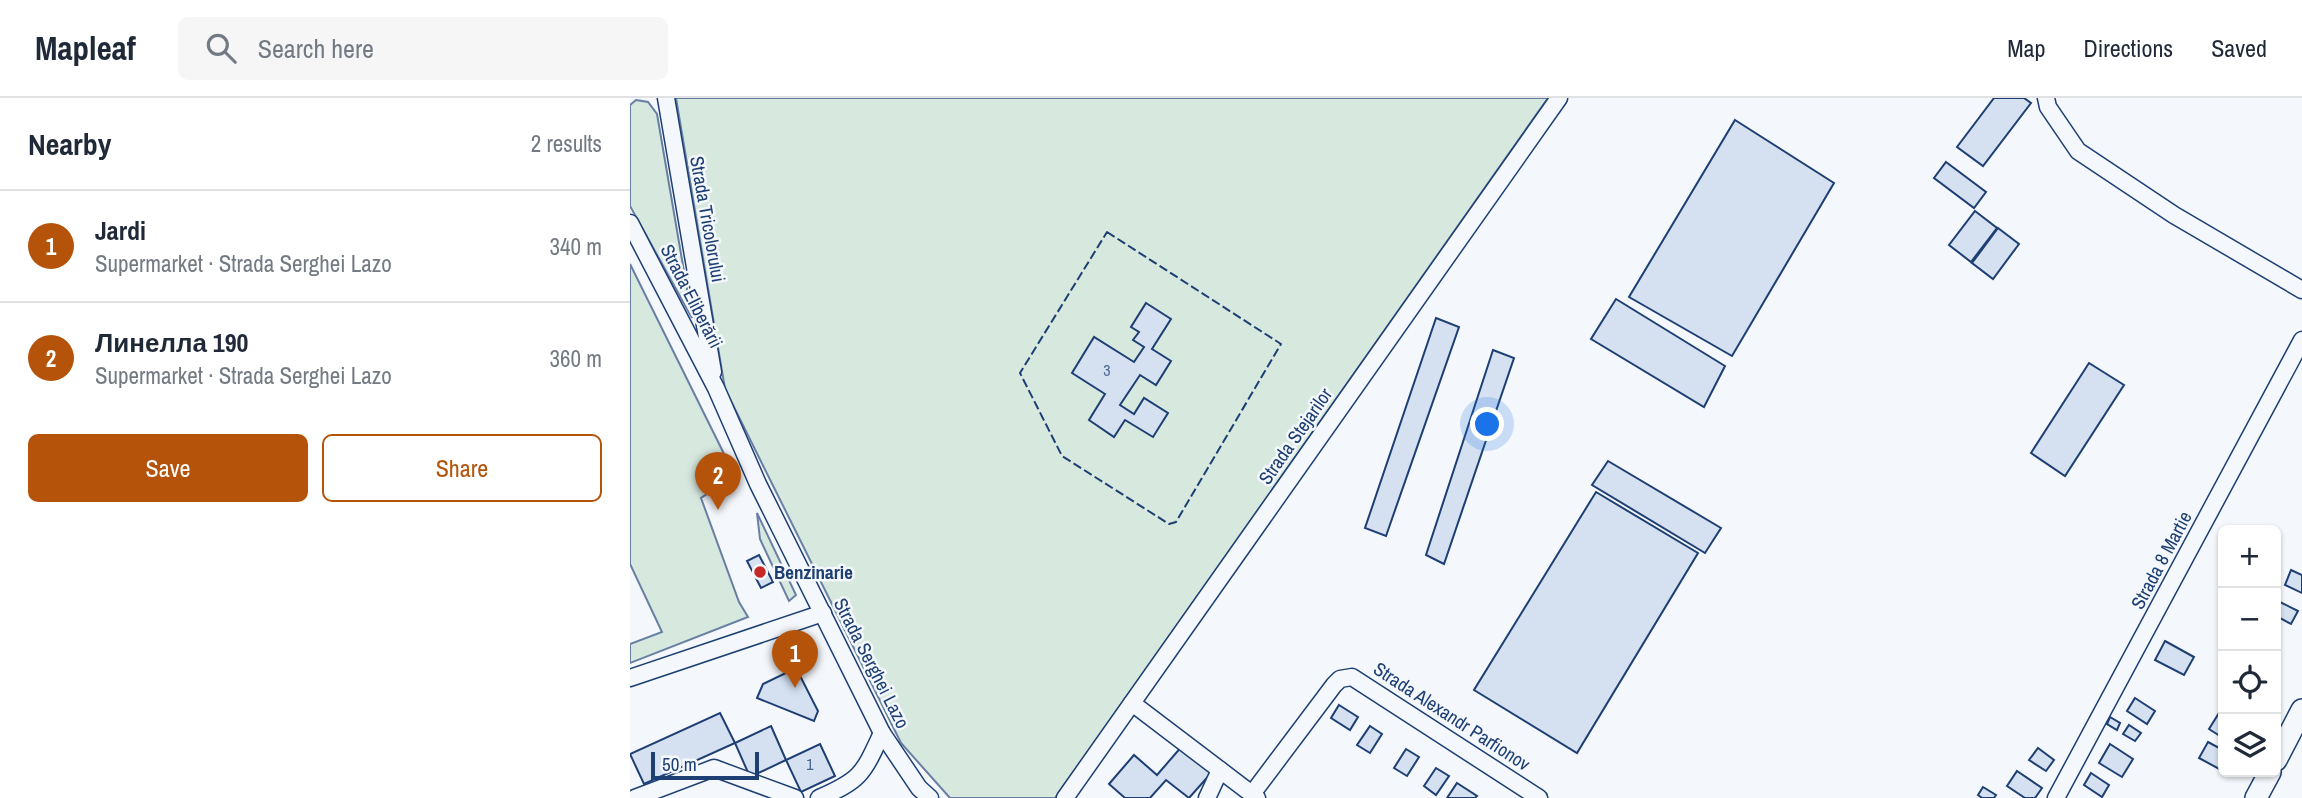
<!DOCTYPE html>
<html lang="en">
<head>
<meta charset="utf-8">
<style>
	:root { --surface:#fff; --page:#f6f6f7; --text:#1f2937; --muted:#747a83; --line:#e0e1e3; --accent:#b45309 }
	body { margin:0; font-family:"Archivo Narrow",sans-serif; background:var(--page); color:var(--text) }
	.controls { position:absolute; right:21px; bottom:21px; display:grid; overflow:hidden; border-radius:10px; box-shadow:0 2px 5px #0004 }
	.controls button { width:63px; height:63px; display:grid; place-items:center; padding:0; border:0; border-bottom:2px solid var(--line); background:var(--surface); color:var(--text); font:35px sans-serif }
	.scale { position:absolute; left:21px; bottom:18px; width:108px; box-sizing:border-box; padding-left:7px; border:4px solid #1d3f73; border-top:0; font-size:19px; line-height:24px; white-space:nowrap; color:#1d3f73; -webkit-text-stroke:5px #f4f7fb; paint-order:stroke }
	.you { position:absolute; left:858px; top:327px; width:24px; height:24px; margin:-18px; border:5px solid #fff; border-radius:50%; background:#1a73e8; box-shadow:0 0 0 10px #1a73e833 }
	.badge { display:grid; place-items:center; width:46px; height:46px; border-radius:50%; background:var(--accent); color:#fff; font-size:23px; font-weight:700 }
	.pin { position:absolute; translate:-50% -58px; filter:drop-shadow(0 2px 4px #0008) }
	.pin::after { content:''; position:absolute; top:37px; width:24px; height:21px; background:inherit; clip-path:polygon(0 0,100% 0,50% 100%) }
	.list { margin:0; padding:0; list-style:none }
	h2 { display:flex; justify-content:space-between; align-items:center; height:91px; margin:0; padding:0 28px; font-size:30px }
	h2 small { font-size:23px; font-weight:400; color:var(--muted) }
	.list li { display:grid; grid-template-columns:46px 1fr auto; gap:21px; align-items:center; box-sizing:border-box; height:112px; padding:0 28px; border-top:2px solid var(--line) }
	.list b { display:block; font-size:26px; white-space:nowrap }
	.list p { margin:0; font-size:23px; white-space:nowrap; color:var(--muted) }
	.list em { font-size:23px; font-style:normal; color:var(--muted) }
	.actions { display:flex; gap:14px; padding:21px 28px }
	.actions a { flex:1; padding:16px 0; border:2px solid var(--accent); border-radius:10px; text-align:center; font-size:24px; color:var(--accent) }
	.actions .main { background:var(--accent); color:#fff }
	.icon { flex:none; width:38px; height:38px; fill:none; stroke:currentColor; stroke-width:2; stroke-linecap:round; stroke-linejoin:round }
	.map { position:relative; flex:none; width:1672px; height:700px; overflow:hidden }
	header { display:flex; align-items:center; gap:42px; box-sizing:border-box; height:98px; padding:0 35px; background:var(--surface); border-bottom:2px solid var(--line) }
	header strong { font-size:33px }
	nav { display:flex; gap:38px; margin-inline-start:auto; font-size:24px }
	.search { width:490px; height:63px; background:var(--page); display:flex; align-items:center; gap:18px; box-sizing:border-box; padding:0 24px; border-radius:10px; color:var(--muted); font-size:26px }
	main { display:flex }
	aside { flex:1; background:var(--surface) }
	.map>svg:first-child { display:block }
	.green { fill:#d7e8df; stroke:#687fa3; stroke-width:2 }
	.building { fill:#d5e0f0; stroke:#1d3f73; stroke-width:2 }
	.lines { fill:none; stroke-linecap:round; stroke-linejoin:round }
	.minor-casing { stroke:#1d3f73; stroke-width:19 }
	.major-casing { stroke:#1d3f73; stroke-width:24 }
	.minor { stroke:#f4f7fb; stroke-width:16 }
	.major { stroke:#f4f7fb; stroke-width:21 }
	.fence { stroke:#1d3f73; stroke-width:2; stroke-dasharray:9 3.5; stroke-linecap:butt }
	.poi-dot { fill:#c62828; stroke:#f4f7fb; stroke-width:2.5 }
	.labels { text-anchor:middle; stroke-width:5; stroke-linejoin:round; paint-order:stroke }
	.number-label { font-size:16px; fill:#4b6792 }
	.street-label { font-size:19px; fill:#1d3f73; stroke:#f4f7fb }
	.poi-label { font-size:19px; font-weight:bold; fill:#1d3f73; stroke:#f4f7fb; text-anchor:start }
</style>
</head>
<body>
<header>
<strong>Mapleaf</strong>
<div class="search"><svg class="icon" aria-label="search" viewBox="0 0 24 24"><circle cx="10" cy="10" r="6"/><path d="M15 15l6 6"/></svg>Search here</div>
<nav><a>Map</a><a>Directions</a><a>Saved</a></nav>
</header>
<main>
<aside>
<h2>Nearby<small>2 results</small></h2>
<ul class="list">
<li><span class="badge">1</span><div><b>Jardi</b><p>Supermarket · Strada Serghei Lazo</p></div><em>340 m</em></li>
<li><span class="badge">2</span><div><b>Линелла 190</b><p>Supermarket · Strada Serghei Lazo</p></div><em>360 m</em></li>
</ul>
<div class="actions"><a class="main">Save</a><a>Share</a></div>
</aside>
<div class="map">
<svg width="1672" height="700" viewBox="0 0 1672 700">
	<rect width="100%" height="100%" fill="#f4f7fb"/>
	<g class="green">
		<polygon points="46,0 918,0 425,700 320,700 271,645 95,291"/>
		<polygon points="6,2 18,4 27,16 62,220 0,108 0,7"/>
		<polygon points="0,166 105,378 71,400 109,504 118,519 0,565 0,546 32,534 0,466"/>
		<polygon points="127,415 166,497 159,503 130,441"/>
	</g>
	<g class="building">
		<polygon points="1364,0 1394,0 1401,5 1353,68 1327,49"/>
		<polygon points="1105,22 1204,85 1102,258 999,199"/>
		<polygon points="1316,64 1356,94 1344,110 1304,80"/>
		<polygon points="1345,113 1367,130 1341,164 1319,147"/>
		<polygon points="1368,130 1389,146 1363,181 1342,165"/>
		<polygon points="986,201 1095,268 1074,309 961,241"/>
		<polygon points="516,205 541,221 522,251 541,263 526,287 510,277 490,307 504,316 514,300 538,315 523,339 495,322 484,339 459,322 475,296 442,275 464,239 504,264 514,249 503,242 509,234 501,229"/>
		<polygon points="806,220 829,229 756,438 735,430"/>
		<polygon points="863,252 884,260 814,466 796,457"/>
		<polygon points="1459,265 1494,287 1435,378 1401,355"/>
		<polygon points="978,363 1091,430 1075,455 962,387"/>
		<polygon points="966,394 1068,455 947,655 844,592"/>
		<polygon points="129,457 143,484 131,490 117,463"/>
		<polygon points="1661,472 1672,477 1672,495 1655,487"/>
		<polygon points="1648,503 1668,513 1661,526 1646,518 1646,508"/>
		<polygon points="1535,543 1564,559 1554,577 1525,562"/>
		<polygon points="166,570 188,613 184,623 127,600 133,586"/>
		<polygon points="1505,600 1525,613 1517,626 1497,613"/>
		<polygon points="709,607 728,619 720,632 701,620"/>
		<polygon points="90,615 105,645 14,686 0,656"/>
		<polygon points="1589,615 1593,618 1593,640 1579,631"/>
		<polygon points="1480,619 1490,625 1487,632 1477,626"/>
		<polygon points="1499,627 1511,635 1505,643 1493,636"/>
		<polygon points="141,628 156,662 120,679 105,645"/>
		<polygon points="740,628 752,636 740,655 727,647"/>
		<polygon points="1578,644 1593,652 1593,673 1569,660"/>
		<polygon points="190,646 205,678 171,694 156,662"/>
		<polygon points="1480,646 1503,661 1492,679 1469,665"/>
		<polygon points="553,647 583,673 559,700 536,682 520,700 495,700 479,686 504,657 527,677"/>
		<polygon points="1408,650 1424,662 1416,673 1399,662"/>
		<polygon points="776,651 789,659 777,678 764,670"/>
		<polygon points="806,670 819,678 806,697 794,688"/>
		<polygon points="1387,673 1412,690 1405,700 1395,700 1377,688"/>
		<polygon points="1461,675 1479,687 1472,699 1454,687"/>
		<polygon points="827,685 847,698 845,700 817,700"/>
		<polygon points="1353,689 1366,697 1364,700 1352,700 1348,697"/>
	</g>
	<g class="lines">
		<g class="minor-casing">
			<g id="minor">
				<polyline points="36,0 83,274"/>
				<polyline points="1416,0 1418,9 1448,53 1544,117 1672,192"/>
				<polyline points="0,125 86,290 128,386 252,635 289,690 300,700"/>
				<polyline points="0,580 193,515"/>
				<polyline points="502,605 627,700"/>
				<polyline points="622,696 704,587 710,581 722,579 909,700"/>
				<polyline points="5,700 84,670 165,700"/>
				<path d="M 189,700 C 231,682 233,676 252,635"/>
				<polyline points="435,700 929,0"/>
				<polyline points="577,700 590,672"/>
				<polyline points="1426,700 1672,242"/>
			</g>
		</g>
		<g class="major-casing">
			<g id="major">
				<polyline points="1646,662 1672,612"/>
				<polyline points="1626,700 1640,674"/>
			</g>
		</g>
		<use href="#minor" class="minor"/>
		<use href="#major" class="major"/>
		<polygon class="fence" points="477,134 651,246 546,424 539,426 432,358 390,275"/>
	</g>
	<circle class="poi-dot" cx="130" cy="474" r="7"/>
	<g class="labels">
		<g class="number-label">
			<text x="477" y="278">3</text>
			<text x="180" y="672">1</text>
		</g>
		<g class="street-label">
			<text transform="translate(78 121) rotate(80)" y="7">Strada Tricolorului</text>
			<text transform="translate(62 198) rotate(63)" y="7">Strada Eliberării</text>
			<text transform="translate(665 338) rotate(-55)" y="7">Strada Stejarilor</text>
			<text transform="translate(1531 462) rotate(-62)" y="7">Strada 8 Martie</text>
			<text transform="translate(242 565) rotate(63)" y="7">Strada Serghei Lazo</text>
			<text transform="translate(822 618) rotate(33)" y="7">Strada Alexandr Parfionov</text>
		</g>
		<g class="poi-label">
			<text x="144" y="481">Benzinarie</text>
		</g>
	</g>
</svg>
<div class="controls">
<button>+</button>
<button>−</button>
<button><svg class="icon" aria-label="locate" viewBox="0 0 24 24"><circle cx="12" cy="12" r="6"/><path d="M12 2v4M12 18v4M2 12h4M18 12h4"/></svg></button>
<button><svg class="icon" aria-label="layers" viewBox="0 0 24 24"><path d="M12 4l9 5-9 5-9-5zM3 14l9 5 9-5"/></svg></button>
</div>
<div class="scale">50 m</div>
<div class="you"></div>
<div class="pin badge" style="left:165px;top:590px">1</div>
<div class="pin badge" style="left:88px;top:412px">2</div>
</div>
</main>
</body>
</html>
